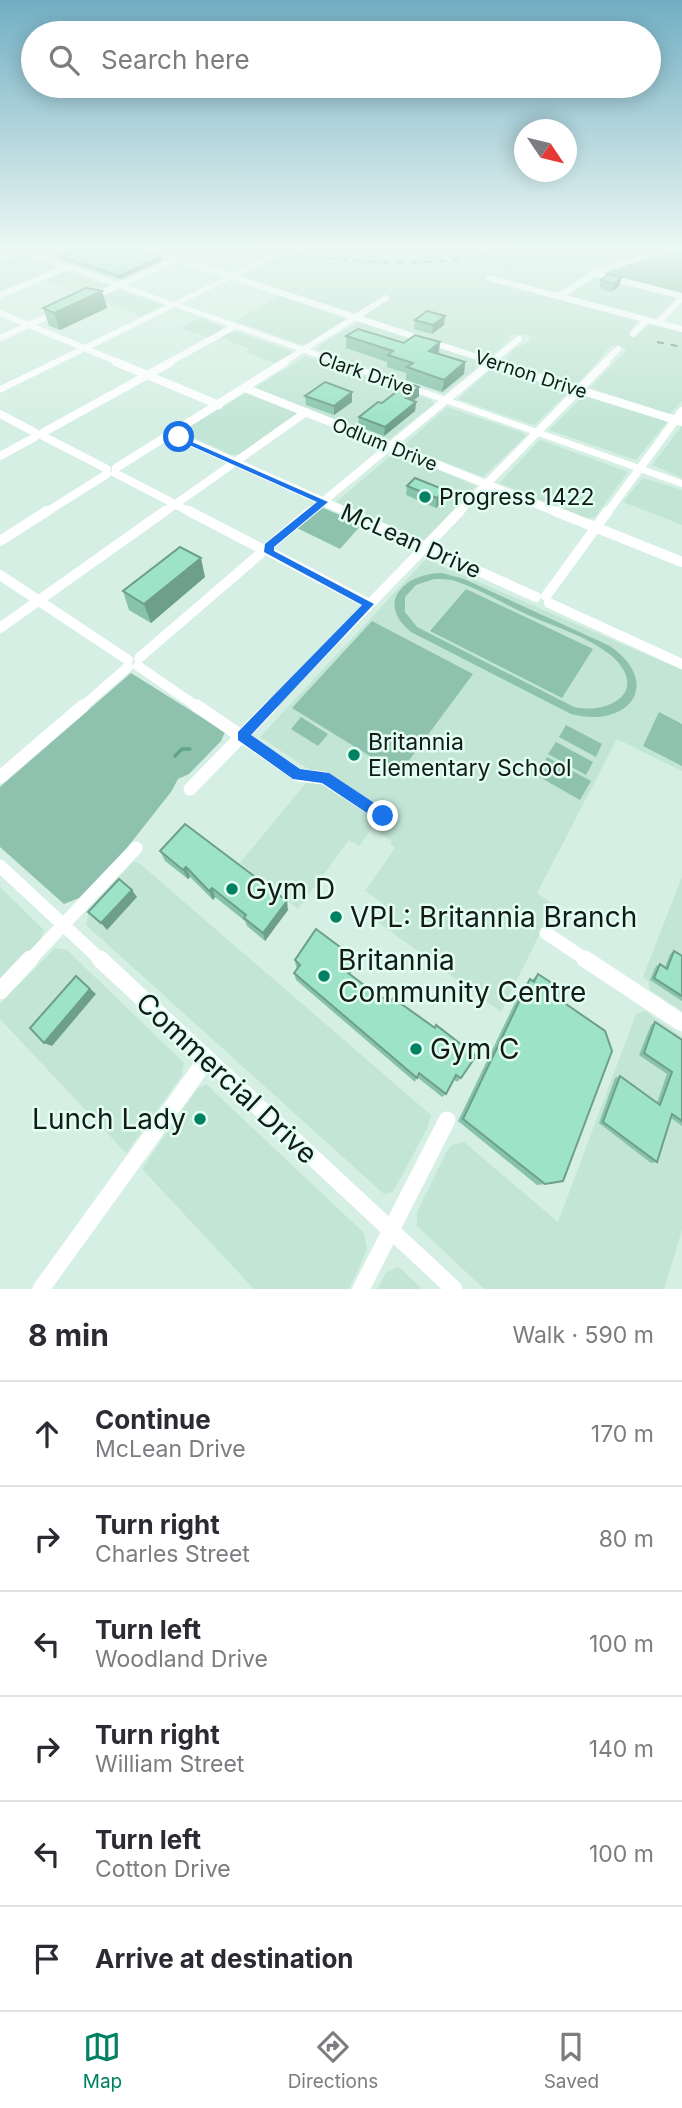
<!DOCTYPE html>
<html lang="en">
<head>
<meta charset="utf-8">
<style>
	:root { --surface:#fff; --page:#f7f7f7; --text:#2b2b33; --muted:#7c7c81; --line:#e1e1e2; --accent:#008162 }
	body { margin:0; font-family:Inter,sans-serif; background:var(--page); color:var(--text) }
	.compass { position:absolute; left:514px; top:119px; width:63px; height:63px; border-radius:50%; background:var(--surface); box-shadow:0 4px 18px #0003; rotate:125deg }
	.stop { position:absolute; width:21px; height:21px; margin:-16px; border:5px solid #1a73e8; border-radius:50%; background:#fff }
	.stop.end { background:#1a73e8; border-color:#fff; box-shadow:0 2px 7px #0008 }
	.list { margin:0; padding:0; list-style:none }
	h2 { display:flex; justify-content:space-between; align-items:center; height:91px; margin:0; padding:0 28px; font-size:30px }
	h2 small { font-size:23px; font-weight:400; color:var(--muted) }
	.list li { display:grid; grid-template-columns:46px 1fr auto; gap:21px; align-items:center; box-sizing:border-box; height:105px; padding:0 28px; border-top:2px solid var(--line) }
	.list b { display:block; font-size:26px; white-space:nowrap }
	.list p { margin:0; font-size:23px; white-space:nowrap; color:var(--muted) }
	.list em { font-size:23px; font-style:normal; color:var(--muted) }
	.icon { flex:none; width:38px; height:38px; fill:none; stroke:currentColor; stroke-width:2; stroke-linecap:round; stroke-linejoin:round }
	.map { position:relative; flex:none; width:682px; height:1289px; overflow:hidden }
	.search { position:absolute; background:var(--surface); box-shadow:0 4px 18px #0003; left:21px; right:21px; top:21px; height:77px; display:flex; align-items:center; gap:18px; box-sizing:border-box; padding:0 24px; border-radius:38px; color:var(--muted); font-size:26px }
	.sheet { height:721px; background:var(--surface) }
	nav { display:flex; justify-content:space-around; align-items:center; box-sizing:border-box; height:98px; border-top:2px solid var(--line); background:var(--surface); font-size:19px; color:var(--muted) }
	nav a { display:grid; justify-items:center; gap:4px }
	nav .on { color:var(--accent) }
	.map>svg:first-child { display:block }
	.built { fill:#c2e5d6 }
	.green { fill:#8fc2ae; fill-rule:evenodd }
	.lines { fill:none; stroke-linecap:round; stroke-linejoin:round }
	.stream { stroke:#60a58c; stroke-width:3.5 }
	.minor-far4 { stroke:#fff; stroke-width:6 }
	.minor-far3 { stroke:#fff; stroke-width:8 }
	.minor-far2 { stroke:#fff; stroke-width:10 }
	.minor-far1 { stroke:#fff; stroke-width:13 }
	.minor { stroke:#fff; stroke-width:17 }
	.major { fill:#fff; fill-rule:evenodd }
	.rail { stroke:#7a8c84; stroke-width:2; stroke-dasharray:7 7; stroke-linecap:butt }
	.wall { fill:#87c3ac }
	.shaded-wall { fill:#6e9f8c }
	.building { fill:#9de3c8; stroke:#6e9f8c; stroke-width:2 }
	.route { fill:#1a73e8 }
	.poi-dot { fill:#008162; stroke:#e2fdf1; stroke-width:2.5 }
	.labels { text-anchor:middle; stroke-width:5; stroke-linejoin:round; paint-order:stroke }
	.far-street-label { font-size:19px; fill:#121b17; stroke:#e2fdf1 }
	.poi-label { font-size:23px; fill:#121b17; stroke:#e2fdf1; text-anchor:start }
	.street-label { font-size:23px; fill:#121b17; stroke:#e2fdf1 }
	.near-poi-label { font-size:28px; fill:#121b17; stroke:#e2fdf1; text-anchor:start }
	.near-street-label { font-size:28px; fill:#121b17; stroke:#e2fdf1 }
</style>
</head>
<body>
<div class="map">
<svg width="682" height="1289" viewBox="0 0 682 1289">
	<rect width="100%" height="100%" fill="#d5efe4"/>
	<g class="built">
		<polygon points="37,247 136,247 170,259 121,281 31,250"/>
		<polygon points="178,247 315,247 357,257 404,260 424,259 416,256 412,249 416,247 665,247 598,267 557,293 638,320 628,334 637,336 651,323 682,331 682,401 670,414 590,388 626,351 622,346 611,346 578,383 573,384 504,361 514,349 530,341 530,337 526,335 512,334 504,346 488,357 362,317 391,297 386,296 354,315 242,278 271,261"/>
		<polygon points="20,254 59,268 0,293 0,261"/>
		<polygon points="67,271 108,286 109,287 87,296 44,280"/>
		<polygon points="596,276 676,298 654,319 569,296 581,283"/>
		<polygon points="118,290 162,305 163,307 141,316 95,298"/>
		<polygon points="280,296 345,319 346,320 306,346 235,321"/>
		<polygon points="197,319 202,319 224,328 209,338 180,328"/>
		<polygon points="358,322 481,361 483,363 444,394 317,350 319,346"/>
		<polygon points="231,332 237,332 294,352 278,365 245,352 250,349 219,337"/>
		<polygon points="306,356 431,400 434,404 388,440 255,388"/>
		<polygon points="493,367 570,391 534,425 458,399"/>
		<polygon points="246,393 300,413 240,454 232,455 185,434 187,428"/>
		<polygon points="584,395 665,420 666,423 636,460 549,430"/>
		<polygon points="447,407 523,433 526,436 483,477 403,446"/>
		<polygon points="682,426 682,478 652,465"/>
		<polygon points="540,440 628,472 595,517 585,519 499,483"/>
		<polygon points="395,452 476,486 425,539 419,540 336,502"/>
		<polygon points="643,478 682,490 682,525 623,502"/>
		<polygon points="426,559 682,670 682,771 617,739 537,893 554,905 501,1012 379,923 382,917 379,915 385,905 365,891 395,848 390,844 392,841 372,828 359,846 349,840 298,909 240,863 314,773 260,737"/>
		<polygon points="133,862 139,863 431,1115 428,1127 393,1192 384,1194 86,925 89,910"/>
		<polygon points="682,877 682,1011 650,990 648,981 643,977"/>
		<polygon points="0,887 44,930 39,942 0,982"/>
		<polygon points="55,948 67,950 184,1063 182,1075 126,1153 0,1019 0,1004"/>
		<polygon points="645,1011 682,1037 682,1230 664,1289 484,1289 417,1226 417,1212 447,1151 452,1145 464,1142 558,1222 636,1014"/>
		<polygon points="206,1084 364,1233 367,1250 349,1289 254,1289 142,1169 197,1089"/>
		<polygon points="398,1267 402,1270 422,1289 377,1289 386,1273"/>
	</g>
	<g class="green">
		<polygon points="682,248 682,294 603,273 625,262"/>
		<polygon points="323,508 362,524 340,549 297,528"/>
		<path d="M 442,573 L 464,579 L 610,646 C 664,684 628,729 571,714 L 411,632 C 374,602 406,573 442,573 ZM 434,579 C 441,579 448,579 455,581 C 480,589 504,604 528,615 C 555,627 592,638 614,658 C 649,692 608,715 574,707 L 417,627 L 405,612 L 405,597 L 416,585 Z"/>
		<polygon points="466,589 593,649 562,698 430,631"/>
		<polygon points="372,621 473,674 399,774 292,708"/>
		<polygon points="131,673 225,732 221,741 189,774 178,779 171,792 126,849 79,898 64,904 0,847 0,787"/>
		<polygon points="659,712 682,724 682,766 643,746"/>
		<polygon points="301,717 328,734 318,746 291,729"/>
		<polygon points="566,725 602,744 596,757 559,737"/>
		<polygon points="556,742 593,762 586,775 548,754"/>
		<polygon points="547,757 591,781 580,800 536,775"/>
	</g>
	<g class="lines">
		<polyline class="stream" points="175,756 182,749 190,749"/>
		<g class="minor-far4">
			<polyline points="141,247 495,363"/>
			<polyline points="369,247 390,251 405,247"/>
			<polyline points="0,259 32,247"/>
			<polyline points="592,273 682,296"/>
			<polyline points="489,278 682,329"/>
			<polyline points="0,295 68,267"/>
			<polyline points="559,296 599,271 674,247"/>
			<polyline points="92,297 178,259"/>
			<polyline points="0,313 120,363"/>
			<polyline points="658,323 682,298"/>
			<polyline points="633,334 646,320"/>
			<polyline points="0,338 58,312"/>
			<polyline points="168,363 235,326"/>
			<polyline points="282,363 386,298"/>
			<polyline points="490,363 519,339"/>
			<polyline points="604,363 618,349"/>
		</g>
		<g class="minor-far3">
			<polyline points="116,362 219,405"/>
			<polyline points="489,362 682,422"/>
			<polyline points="245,388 559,513"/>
			<polyline points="0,414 36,433"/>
			<polyline points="44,432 171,362"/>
			<polyline points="172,434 349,513"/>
			<polyline points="43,436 107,469"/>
			<polyline points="0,456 35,437"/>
			<polyline points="116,468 285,362"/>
			<polyline points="115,473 192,513"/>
			<polyline points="45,513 107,474"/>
			<polyline points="163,513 306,412"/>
			<polyline points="309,513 492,362"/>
			<polyline points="458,513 606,362"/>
			<polyline points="607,513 682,411"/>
		</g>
		<g class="minor-far2">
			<polyline points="189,511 260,548"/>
			<polyline points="345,511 536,597"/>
			<polyline points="555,511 682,562"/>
			<polyline points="0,541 47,511"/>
			<polyline points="269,546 311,511"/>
			<polyline points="270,552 369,604"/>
			<polyline points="0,575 128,660"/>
			<polyline points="546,596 608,511"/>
			<polyline points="549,603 682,664"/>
			<polyline points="0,628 165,511"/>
			<polyline points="139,658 261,553"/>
			<polyline points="138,666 199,708"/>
			<polyline points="81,708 128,667"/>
			<polyline points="269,708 460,511"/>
		</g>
		<g class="minor-far1">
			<polyline points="197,706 298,775 324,778 383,816"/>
			<polyline points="0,777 83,706"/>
			<polyline points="190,789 271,706"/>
			<polyline points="0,866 102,961"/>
			<polyline points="546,933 588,961"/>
			<polyline points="29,961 136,848"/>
		</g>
		<g class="minor">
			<polyline points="100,959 454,1289"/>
			<polyline points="585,959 682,1023"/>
			<polyline points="0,991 30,959"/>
			<polyline points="41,1289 207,1059"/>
			<polyline points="361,1289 447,1120"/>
		</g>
		<polygon class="major" points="8,247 19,247 174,302 286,247 295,247 181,304 682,480 682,487 175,307 0,393 0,386 167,305"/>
		<g class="rail">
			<path d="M 271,251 C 354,262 434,272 516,247"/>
			<polyline points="657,342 682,347"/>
		</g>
	</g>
	<g class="wall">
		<polygon points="79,249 162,260 120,279 61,259 60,256 63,255 62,255 61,252"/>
		<polygon points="622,277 619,286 612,292 599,289 601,280"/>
		<polygon points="102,291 107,308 60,330 49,326 43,308"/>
		<polygon points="445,316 444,325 432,334 414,329 415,320"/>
		<polygon points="346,336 404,343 440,342 439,354 465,362 464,374 442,392 406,380 406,373 387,367 387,362 346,348"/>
		<polygon points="419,387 419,396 413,401 416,402 415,411 384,436 358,426 359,417"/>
		<polygon points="352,392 352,402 334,415 306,405 305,396"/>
		<polygon points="407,486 445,490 444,500 436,508 406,495"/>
		<polygon points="205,577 151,623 129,610 123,591"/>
		<polygon points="160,851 288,910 265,941 247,926 245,921 215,897 213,900 190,877 188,879 165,861"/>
		<polygon points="674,951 682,956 682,1001 650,980 656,966 660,964 665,967 670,954"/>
		<polygon points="356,959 355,966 350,974 461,1078 457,1082 453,1079 446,1094 442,1097 417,1077 415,1082 296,980 294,973 298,968 296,967 295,960"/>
		<polygon points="538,974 545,1184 537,1185 458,1121 523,986 530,979 532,980"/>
		<polygon points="655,1022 682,1040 682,1126 671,1118 657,1162 651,1163 599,1123 615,1078 620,1076 657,1103 667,1074 639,1055 651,1025"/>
	</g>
	<g class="shaded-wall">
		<polygon points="161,257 162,260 120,279 119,276"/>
		<polygon points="622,277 619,286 612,292 614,284"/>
		<polygon points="102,291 107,308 60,330 54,313"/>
		<polygon points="445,316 444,325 432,334 433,325"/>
		<polygon points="440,342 438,354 429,351"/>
		<polygon points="465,362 464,374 442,392 444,380"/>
		<polygon points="419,387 419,396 405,407 406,398"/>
		<polygon points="352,392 352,402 334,415 334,406"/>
		<polygon points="416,402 415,411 384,436 385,427"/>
		<polygon points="445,490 444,500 436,508 437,498"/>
		<polygon points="201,558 205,577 151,623 144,604"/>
		<polygon points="186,867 190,877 188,879 183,870"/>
		<polygon points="212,888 215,897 213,900 209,891"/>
		<polygon points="132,890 137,897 107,930 101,923"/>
		<polygon points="287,901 288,910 265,941 263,933"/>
		<polygon points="356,959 355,966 347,979 347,972"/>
		<polygon points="76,976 96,994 52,1046 44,1043"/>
	</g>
	<g class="building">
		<polygon points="72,247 79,249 82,247 132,247 161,257 119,276 60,256 67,254 61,252"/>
		<polygon points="608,274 622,277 614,284 601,280"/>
		<polygon points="86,288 102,291 54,313 43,308"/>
		<polygon points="427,311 445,316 433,325 415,320"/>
		<polygon points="358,329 404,343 415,335 440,342 429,351 465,362 444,380 407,367 413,363 388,355 393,351 346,336"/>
		<polygon points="325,382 352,392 334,406 305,396"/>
		<polygon points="408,383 419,387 406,398 416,402 385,427 359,417 378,402 382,403"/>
		<polygon points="415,478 445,490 437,498 407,486"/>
		<polygon points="180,547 201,558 144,604 123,591"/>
		<polygon points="185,824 287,901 263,933 244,918 246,915 212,888 209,891 186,867 183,870 160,851"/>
		<polygon points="119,879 132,890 101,923 88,912"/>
		<polygon points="316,929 356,959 347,972 373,992 390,1002 393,998 435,1028 436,1025 476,1056 461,1078 456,1075 446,1094 419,1073 417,1078 294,973 300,965 295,960"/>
		<polygon points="674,951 682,956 682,996 654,978 660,964 667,969"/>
		<polygon points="538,974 564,991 566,1004 605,1031 612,1051 563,1181 545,1184 463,1119 530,979 534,982"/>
		<polygon points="76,976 90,989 44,1043 30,1028"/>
		<polygon points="655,1022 682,1040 682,1121 672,1114 657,1162 603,1122 620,1076 660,1105 672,1072 644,1053"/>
	</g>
	<linearGradient id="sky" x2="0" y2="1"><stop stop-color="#71aec3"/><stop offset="0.58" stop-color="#ecf8f3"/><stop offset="1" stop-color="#ecf8f3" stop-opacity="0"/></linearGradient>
	<rect width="682" height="428" fill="url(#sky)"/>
	<polygon class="route" points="176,435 328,502 274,547 274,551 374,604 251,735 300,769 329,773 388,812 388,821 379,821 322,783 293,779 238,740 238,732 362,605 264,552 265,544 317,502 176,439"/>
	<g class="poi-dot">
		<circle cx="425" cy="497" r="7"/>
		<circle cx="354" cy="755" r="7"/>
		<circle cx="232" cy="889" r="7"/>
		<circle cx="336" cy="917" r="7"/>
		<circle cx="324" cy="976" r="7"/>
		<circle cx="416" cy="1049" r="7"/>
		<circle cx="200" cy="1119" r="7"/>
	</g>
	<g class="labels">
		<g class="far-street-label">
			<text transform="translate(366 373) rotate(19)" y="7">Clark Drive</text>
			<text transform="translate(531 374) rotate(18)" y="7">Vernon Drive</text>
			<text transform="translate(385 444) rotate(22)" y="7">Odlum Drive</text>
		</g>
		<g class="poi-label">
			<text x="439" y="505">Progress 1422</text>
			<text x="368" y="750">Britannia<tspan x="368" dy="26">Elementary School</tspan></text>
		</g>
		<g class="street-label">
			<text transform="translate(411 541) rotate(24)" y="8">McLean Drive</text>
		</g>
		<g class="near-poi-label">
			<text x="246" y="899">Gym D</text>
			<text x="350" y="927">VPL: Britannia Branch</text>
			<text x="338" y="970">Britannia<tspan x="338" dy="32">Community Centre</tspan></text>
			<text x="430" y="1059">Gym C</text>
			<text x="186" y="1129" text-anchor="end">Lunch Lady</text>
		</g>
		<g class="near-street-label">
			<text transform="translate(227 1078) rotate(43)" y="10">Commercial Drive</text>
		</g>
	</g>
</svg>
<svg class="compass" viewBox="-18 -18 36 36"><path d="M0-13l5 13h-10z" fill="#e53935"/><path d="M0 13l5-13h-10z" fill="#7c7c81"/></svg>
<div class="stop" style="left:179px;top:437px"></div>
<div class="stop end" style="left:383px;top:816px"></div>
<div class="search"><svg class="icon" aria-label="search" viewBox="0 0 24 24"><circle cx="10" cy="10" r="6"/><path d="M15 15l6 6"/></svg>Search here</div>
</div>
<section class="sheet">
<h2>8 min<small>Walk · 590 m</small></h2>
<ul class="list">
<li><svg class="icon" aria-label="ahead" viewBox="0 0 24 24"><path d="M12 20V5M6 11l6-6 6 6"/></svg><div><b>Continue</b><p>McLean Drive</p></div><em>170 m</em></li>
<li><svg class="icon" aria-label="right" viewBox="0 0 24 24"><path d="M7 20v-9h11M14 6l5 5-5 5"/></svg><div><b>Turn right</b><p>Charles Street</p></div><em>80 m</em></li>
<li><svg class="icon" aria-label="left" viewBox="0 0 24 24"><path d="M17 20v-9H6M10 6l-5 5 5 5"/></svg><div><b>Turn left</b><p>Woodland Drive</p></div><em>100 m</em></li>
<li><svg class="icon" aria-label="right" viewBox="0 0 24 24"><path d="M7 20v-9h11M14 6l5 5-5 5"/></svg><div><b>Turn right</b><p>William Street</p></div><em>140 m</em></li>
<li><svg class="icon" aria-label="left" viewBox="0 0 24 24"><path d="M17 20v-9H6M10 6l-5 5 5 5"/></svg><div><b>Turn left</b><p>Cotton Drive</p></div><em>100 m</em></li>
<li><svg class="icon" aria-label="arrive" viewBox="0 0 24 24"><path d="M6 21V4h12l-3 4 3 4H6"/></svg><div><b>Arrive at destination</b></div></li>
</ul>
</section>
<nav>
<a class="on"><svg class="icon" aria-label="map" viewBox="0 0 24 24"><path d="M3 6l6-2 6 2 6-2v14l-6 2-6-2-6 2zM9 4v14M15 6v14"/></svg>Map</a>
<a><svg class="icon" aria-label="directions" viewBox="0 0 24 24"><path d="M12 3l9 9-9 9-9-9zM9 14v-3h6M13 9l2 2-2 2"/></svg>Directions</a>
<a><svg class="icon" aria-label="saved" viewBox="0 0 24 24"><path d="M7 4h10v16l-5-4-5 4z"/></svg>Saved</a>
</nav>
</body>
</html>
